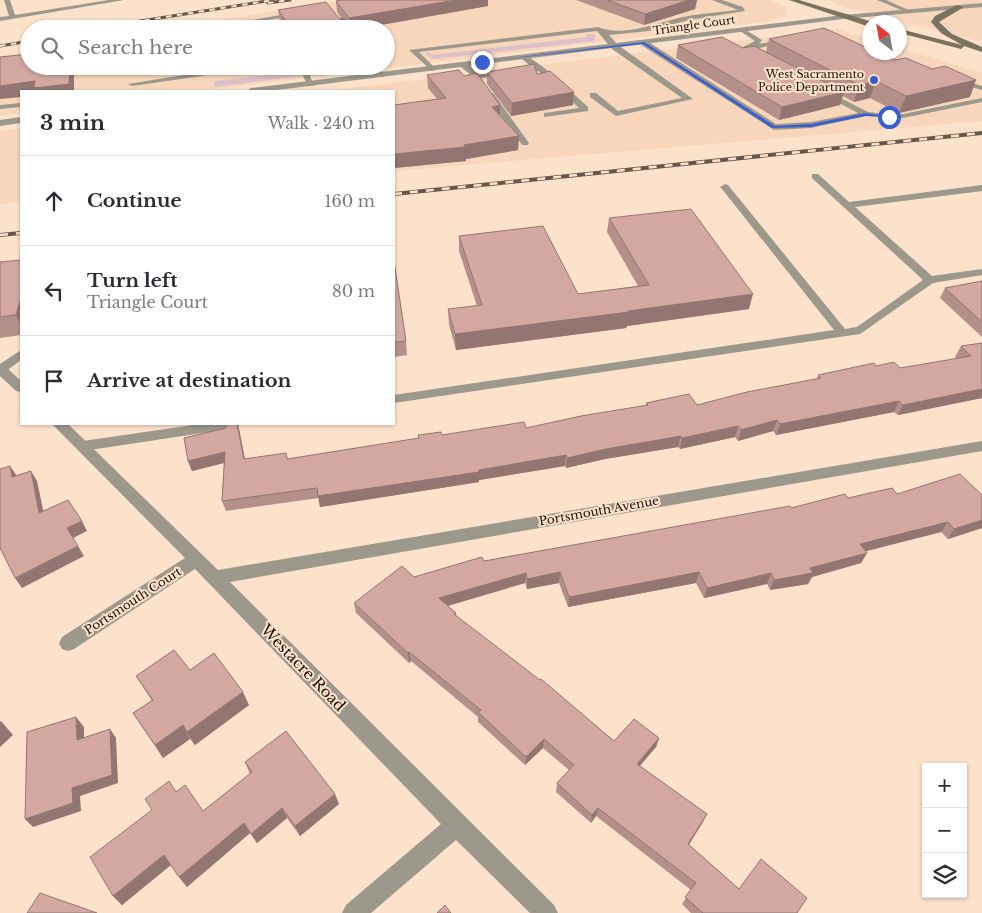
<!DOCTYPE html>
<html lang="en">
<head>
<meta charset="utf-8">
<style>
	:root { --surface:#fff; --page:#f2f2f3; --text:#2b2b33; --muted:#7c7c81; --line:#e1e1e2 }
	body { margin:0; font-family:"Libre Baskerville",serif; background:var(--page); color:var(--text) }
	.controls { position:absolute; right:15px; bottom:15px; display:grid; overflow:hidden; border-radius:0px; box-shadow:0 1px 4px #0004 }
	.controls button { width:45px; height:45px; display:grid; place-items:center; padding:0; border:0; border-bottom:1px solid var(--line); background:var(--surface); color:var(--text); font:25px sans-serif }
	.compass { position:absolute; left:862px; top:15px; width:45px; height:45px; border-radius:50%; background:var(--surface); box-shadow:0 1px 4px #0004; rotate:329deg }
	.stop { position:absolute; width:15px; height:15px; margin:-11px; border:4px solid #385ecf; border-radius:50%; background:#fff }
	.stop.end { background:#385ecf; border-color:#fff; box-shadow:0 1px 5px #0008 }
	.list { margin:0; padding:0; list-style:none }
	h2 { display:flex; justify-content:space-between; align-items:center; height:65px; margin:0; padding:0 20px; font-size:21px }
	h2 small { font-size:16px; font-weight:400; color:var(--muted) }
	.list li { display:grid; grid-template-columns:32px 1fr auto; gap:15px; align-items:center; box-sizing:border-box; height:90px; padding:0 20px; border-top:1px solid var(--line) }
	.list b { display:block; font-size:19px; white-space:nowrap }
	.list p { margin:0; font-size:16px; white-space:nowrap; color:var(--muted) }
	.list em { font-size:16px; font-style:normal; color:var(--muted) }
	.icon { flex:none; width:28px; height:28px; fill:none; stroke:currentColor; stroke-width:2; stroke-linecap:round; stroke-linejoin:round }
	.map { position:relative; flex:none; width:982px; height:913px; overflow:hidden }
	.search { position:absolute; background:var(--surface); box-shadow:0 1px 4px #0004; left:20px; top:20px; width:375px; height:55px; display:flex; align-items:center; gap:12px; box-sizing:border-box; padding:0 18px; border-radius:28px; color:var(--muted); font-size:19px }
	.panel { position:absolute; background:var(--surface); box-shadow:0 1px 4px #0004; left:20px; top:90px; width:375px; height:335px; border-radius:0px }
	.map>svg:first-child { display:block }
	.built { fill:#f8d6bb }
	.green { fill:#ddc0c9 }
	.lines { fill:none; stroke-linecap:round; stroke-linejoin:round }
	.lane { fill:#9d988c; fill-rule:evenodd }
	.street { fill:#9d988c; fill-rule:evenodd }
	.secondary { fill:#797360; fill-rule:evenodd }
	.rail-far1-casing { stroke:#66574b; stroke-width:3 }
	.rail-casing { stroke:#66574b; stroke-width:4 }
	.rail-far1 { stroke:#fce1cb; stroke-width:2; stroke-dasharray:5.5; stroke-linecap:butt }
	.rail { stroke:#fce1cb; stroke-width:2.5; stroke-dasharray:8; stroke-linecap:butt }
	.wall { fill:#b5908a }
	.shaded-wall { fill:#937671 }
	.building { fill:#d2a8a1; stroke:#937671 }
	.route { fill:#385ecf }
	.poi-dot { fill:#385ecf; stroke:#fce1cb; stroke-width:2 }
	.labels { text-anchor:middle; stroke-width:4; stroke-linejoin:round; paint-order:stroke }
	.far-street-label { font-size:11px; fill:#1c130c; stroke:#fce1cb }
	.far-poi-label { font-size:11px; fill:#1c130c; stroke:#fce1cb; text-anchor:end }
	.street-label { font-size:12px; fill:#1c130c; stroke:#fce1cb }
	.near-street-label { font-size:15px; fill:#1c130c; stroke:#fce1cb }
</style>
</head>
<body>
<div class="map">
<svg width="982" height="913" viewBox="0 0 982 913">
	<rect width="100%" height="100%" fill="#fce1cb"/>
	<g class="built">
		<polygon points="342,0 768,0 784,6 788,15 765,22 199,91 21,91 21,113 0,116 0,56 29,51 29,66 386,66 386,29 165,29"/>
		<polygon points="828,0 982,0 982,42 848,8"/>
		<polygon points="837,29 869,39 870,52 900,52 900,48 982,73 982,121 394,171 394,91 326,91"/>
		<polygon points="21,128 21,202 0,204 0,131"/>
	</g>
	<g class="green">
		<polygon points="586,34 595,35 595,41 434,59 425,54 428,52 432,55 587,37"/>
		<polygon points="300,72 302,76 215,87 214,81"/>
	</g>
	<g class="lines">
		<g class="lane">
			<polygon points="4,0 10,0 15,15 109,0 124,0 0,21 0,17 9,16"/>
			<path d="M 712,0 L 722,0 L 743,7 L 745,11 L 689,20 L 649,31 L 609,35 L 618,45 L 693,99 L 616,116 L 590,97 L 590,93 L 596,93 L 618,111 L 682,98 L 612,49 L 597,31 L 419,52 L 436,69 L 432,71 L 409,50 L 598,27 C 626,38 660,21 688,16 C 705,13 722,12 738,10 Z"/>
			<polygon points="877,0 886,0 911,11 906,12"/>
			<polygon points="298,12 300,15 267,20 273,29 266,29 261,21 219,29 203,29"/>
			<polygon points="740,29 744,29 762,40 759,44 787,39 791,41 746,51 743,51 743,47 755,41 740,31"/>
			<polygon points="641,41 647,41 776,124 811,122 858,113 822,94 822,90 825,90 868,112 898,115 982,98 982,102 898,119 866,116 811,128 774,130 641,45"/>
			<path d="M 522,55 C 534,55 577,97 588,107 L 588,111 L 544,117 L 544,113 L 579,108 L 545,76 L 538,71 L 529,72 L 529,68 L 533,68 L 522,59 Z"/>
			<polygon points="461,63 467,63 478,75 505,72 509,74 476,79 461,67"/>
			<polygon points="124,66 144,66 126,70 122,68"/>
			<polygon points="195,66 203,66 203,72 248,66 271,66 132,86 128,84 196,73"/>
			<polygon points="298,66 306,66 314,86 308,86"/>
			<polygon points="371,66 379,66 384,77 378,77"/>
			<polygon points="953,78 982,86 982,90 953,82"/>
			<polygon points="487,93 493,93 529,143 528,145 522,145 486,95"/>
			<polygon points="21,103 21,107 0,109 0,105"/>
			<polygon points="812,174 818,174 849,202 982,185 982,191 855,207 932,276 982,269 982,275 933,283 860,334 394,403 394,395 834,330 722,189 720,187 725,184 728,185 845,329 857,327 923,280 812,178"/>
			<polygon points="21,350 21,360 5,372 0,373 0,364"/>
			<polygon points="200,424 236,424 229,429 83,451 76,446 83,441"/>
		</g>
		<g class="street">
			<polygon points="982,3 982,7 843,19 269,91 247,91 251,88 843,15"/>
			<polygon points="21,117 21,123 0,126 0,120"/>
			<polygon points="0,365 5,366 21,381 21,392 16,391 0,376"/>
			<polygon points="52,424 68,424 218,570 982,441 982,451 230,582 554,905 558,913 530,913 456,840 371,913 342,913 346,905 441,824 195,569 74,649 68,651 62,649 59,643 62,637 185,558"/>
		</g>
		<g class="secondary">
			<polygon points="789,0 799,0 873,22 867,26"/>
			<polygon points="957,5 964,7 939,22 952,34 982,47 982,52 964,46 961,49 900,33 900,29 962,45 941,33 931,22 935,16"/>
		</g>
		<g class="rail-far1-casing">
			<g id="rail-far1">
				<polyline points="268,3 290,0"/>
				<polyline points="90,29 273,0"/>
				<polyline points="0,46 29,41"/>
			</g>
		</g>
		<g class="rail-casing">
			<g id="rail">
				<polyline points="394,194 982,133"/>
				<polyline points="0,235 21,233"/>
			</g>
		</g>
		<use href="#rail-far1" class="rail-far1"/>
		<use href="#rail" class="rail"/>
	</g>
	<g class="wall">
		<polygon points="342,0 488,0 488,6 358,29 349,29 346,24 346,27 348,29 285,29 280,22 278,10 342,19 337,12 336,1"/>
		<polygon points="576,0 697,0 695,9 644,25"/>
		<polygon points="769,39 970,97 899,113 870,98 854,102 843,96 840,105 779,120 676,58 678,45 766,52"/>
		<polygon points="487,72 537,74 574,92 573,105 511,116 487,84"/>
		<polygon points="427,75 464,76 500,105 500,116 519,136 518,150 466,159 466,161 394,168 394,105 437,99 428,88"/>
		<polygon points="609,218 749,309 627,326 626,328 456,350 449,325 448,309 477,306 459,251 459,236 578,294 638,286 607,232"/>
		<polygon points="21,260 21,335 0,338 0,262"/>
		<polygon points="394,261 406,341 407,355 394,357"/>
		<polygon points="982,281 982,337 940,298 945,288"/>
		<polygon points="982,343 982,398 898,415 894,412 776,435 773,431 738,441 735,437 680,449 678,447 605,459 566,468 565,466 479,480 479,482 320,507 319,498 226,511 222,501 224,463 192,471 188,461 226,428 238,424 245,459 286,453 288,459 442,435 526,428 646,406 646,403 697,405 817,379 818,375 876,366 900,368 957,359 955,357 961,346"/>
		<polygon points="897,494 982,495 982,528 948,539 941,532 866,551 867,553 861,563 812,577 808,584 770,590 767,584 704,598 696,583 568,607 559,583 527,589 525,583 448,606 456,613 456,616 614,741 659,738 656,747 640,766 707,814 689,845 739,889 797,913 691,913 682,904 691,890 596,816 591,823 556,792 557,783 569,770 543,748 525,765 478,722 478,717 411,661 409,663 356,613 354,603 414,577 484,561 791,508 848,498"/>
		<polygon points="190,670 249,705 195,745 190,739 163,758 133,713 152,701 136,676"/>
		<polygon points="245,762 339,804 300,836 287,818 257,843 250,833 187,887 179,877 171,865 122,905 113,896 152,810 176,792 203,811 250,774"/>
	</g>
	<g class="shaded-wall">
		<polygon points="456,0 488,0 488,6 358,29 350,29 349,18"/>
		<polygon points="689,0 697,0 695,9 644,25 645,14"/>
		<polygon points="345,19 346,29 339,20"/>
		<polygon points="70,66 74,66 74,91 21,91 21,97 0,99 0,86"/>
		<polygon points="976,80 970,97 899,113 906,96"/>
		<polygon points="876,81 870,98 854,102 859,85"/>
		<polygon points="574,92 573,105 511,116 512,103"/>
		<polygon points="844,92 840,105 779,120 782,107"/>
		<polygon points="500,105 500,118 492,107"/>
		<polygon points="519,136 518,150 466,159 466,161 394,168 394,154 464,145"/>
		<polygon points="753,294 749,309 627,326 626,328 456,350 455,334"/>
		<polygon points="21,298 21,326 16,315"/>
		<polygon points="982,389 982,398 898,415 903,405"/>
		<polygon points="899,401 894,412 776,435 780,424"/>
		<polygon points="777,420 773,431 738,441 741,430"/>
		<polygon points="237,424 238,424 247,470 244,459"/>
		<polygon points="738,426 735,437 680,449 682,438"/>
		<polygon points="681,436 678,447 605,459 566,468 567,458 606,449"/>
		<polygon points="225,452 228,462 192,471 188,461"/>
		<polygon points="566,455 565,466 479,480 479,482 320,507 318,496"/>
		<polygon points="10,466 17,476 12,477"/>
		<polygon points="31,471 37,481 46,524 39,513"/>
		<polygon points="982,520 982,528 948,539 954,529"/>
		<polygon points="82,521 87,531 73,538 67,528"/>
		<polygon points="948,522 941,532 855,554 860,544"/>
		<polygon points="78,546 84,556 22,588 15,578"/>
		<polygon points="867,553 861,563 812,577 808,584 770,590 774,580 810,568"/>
		<polygon points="560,572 559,583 527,589 527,579"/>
		<polygon points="699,572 696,583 568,607 569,597"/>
		<polygon points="526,573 525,583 440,608 439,598"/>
		<polygon points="771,573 767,584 704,598 707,588"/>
		<polygon points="409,652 411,661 409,663 408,653"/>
		<polygon points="243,692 249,705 195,745 187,732"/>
		<polygon points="76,717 84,727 84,749 77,740"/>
		<polygon points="1,721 13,735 0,747 0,722"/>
		<polygon points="183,725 190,739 163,758 155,745"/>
		<polygon points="110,729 116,738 118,783 80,796 81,811 33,827 25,819 72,788"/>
		<polygon points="659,738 656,747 634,772 637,764"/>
		<polygon points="544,739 543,748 525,765 526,757"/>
		<polygon points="335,794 339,804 300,836 295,826"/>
		<polygon points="282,808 287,818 257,843 251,834"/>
		<polygon points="598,808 596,816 591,823 592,815"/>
		<polygon points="707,814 703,822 684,852 688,844"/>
		<polygon points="244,823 250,833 187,887 179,877"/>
		<polygon points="164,855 172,864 122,905 113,896"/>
	</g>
	<g class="building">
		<polygon points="342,0 456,0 349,18 336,1"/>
		<polygon points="607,0 689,0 645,14"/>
		<polygon points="326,2 339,18 345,19 339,20 348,29 292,29 278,10"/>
		<polygon points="824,28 870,49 870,52 878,52 895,60 906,58 932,69 945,66 976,80 906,96 876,81 859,85 769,39"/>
		<polygon points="722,37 743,48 754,46 844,92 782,107 678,45"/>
		<polygon points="29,54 29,66 70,66 69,84 34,88 35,81 0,86 0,57"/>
		<polygon points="534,64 537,74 550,71 574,92 512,103 487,72"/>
		<polygon points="459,70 464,76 477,73 500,105 492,107 519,136 464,145 465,147 394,154 394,105 446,98 427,75"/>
		<polygon points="691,209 753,294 628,311 629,312 455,334 448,309 482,305 459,236 543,226 578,294 649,285 609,218"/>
		<polygon points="21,260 21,298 16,315 0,317 0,262"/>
		<polygon points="394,261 406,341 394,342"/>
		<polygon points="982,281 982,322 945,288"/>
		<polygon points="982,343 982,389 903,405 899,401 780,424 777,420 741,430 738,426 682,438 681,436 606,449 567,458 566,455 479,470 479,472 318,496 317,488 222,501 225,452 188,461 184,438 226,428 226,424 237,424 244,459 286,453 287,459 419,438 418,435 441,432 442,435 524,422 526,428 581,416 648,405 646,403 689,394 697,405 747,392 821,378 818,375 874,363 876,366 894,362 900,368 971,356 961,346"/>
		<polygon points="10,466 12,477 31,471 39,513 68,500 82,521 67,528 78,546 15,578 0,548 0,469"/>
		<polygon points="960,474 982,495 982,520 954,529 948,522 860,544 867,553 810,568 813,573 774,580 771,573 707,588 699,572 569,597 560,572 527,579 526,573 439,598 456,613 454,614 540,680 541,679 614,741 634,719 659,738 637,764 707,814 688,844 739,889 761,859 807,898 797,913 703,913 685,897 696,883 598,808 592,815 557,783 574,765 544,739 526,757 478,712 481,710 409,652 408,653 354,603 402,566 414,577 482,557 484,561 790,506 791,508 845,494 848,498 892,488 897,494"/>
		<polygon points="174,650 190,670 214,653 243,692 187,732 183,725 155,745 133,713 153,700 136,676"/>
		<polygon points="76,717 77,740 110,729 112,775 72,788 73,803 25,819 27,732"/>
		<polygon points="286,731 335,794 295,826 282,808 251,834 244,823 179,877 164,855 113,896 90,857 152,810 145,799 169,781 176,792 185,785 203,811 252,772 245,762"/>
		<polygon points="40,893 97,913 27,913"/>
		<polygon points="445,905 451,913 437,913"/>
	</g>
	<polygon class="route" points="644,42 775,126 811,124 866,113 892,117 866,116 811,127 772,128 643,44 479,62"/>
	<circle class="poi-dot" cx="874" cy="80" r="5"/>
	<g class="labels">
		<g class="far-street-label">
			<text transform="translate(694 25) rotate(-8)" y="4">Triangle Court</text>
		</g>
		<g class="far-poi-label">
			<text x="864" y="78">West Sacramento<tspan x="864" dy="13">Police Department</tspan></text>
		</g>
		<g class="street-label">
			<text transform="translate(599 511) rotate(-10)" y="4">Portsmouth Avenue</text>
			<text transform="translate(133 601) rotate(-33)" y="4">Portsmouth Court</text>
		</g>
		<g class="near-street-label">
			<text transform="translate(303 668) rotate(46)" y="5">Westacre Road</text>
		</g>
	</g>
</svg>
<div class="controls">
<button>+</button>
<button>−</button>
<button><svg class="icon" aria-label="layers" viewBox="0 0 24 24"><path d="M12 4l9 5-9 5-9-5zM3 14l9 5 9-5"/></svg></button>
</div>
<svg class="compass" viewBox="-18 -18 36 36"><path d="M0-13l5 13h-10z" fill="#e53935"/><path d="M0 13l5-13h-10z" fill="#7c7c81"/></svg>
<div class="stop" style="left:889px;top:117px"></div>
<div class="stop end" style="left:482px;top:62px"></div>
<div class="search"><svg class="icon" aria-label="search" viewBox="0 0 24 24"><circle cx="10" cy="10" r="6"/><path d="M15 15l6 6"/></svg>Search here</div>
<section class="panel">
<h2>3 min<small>Walk · 240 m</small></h2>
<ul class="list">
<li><svg class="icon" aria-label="ahead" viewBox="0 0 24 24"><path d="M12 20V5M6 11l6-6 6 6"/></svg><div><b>Continue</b></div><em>160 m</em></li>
<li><svg class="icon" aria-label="left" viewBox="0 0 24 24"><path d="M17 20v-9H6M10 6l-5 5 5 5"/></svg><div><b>Turn left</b><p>Triangle Court</p></div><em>80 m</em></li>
<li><svg class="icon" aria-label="arrive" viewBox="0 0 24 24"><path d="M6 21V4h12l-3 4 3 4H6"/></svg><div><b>Arrive at destination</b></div></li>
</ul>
</section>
</div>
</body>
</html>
